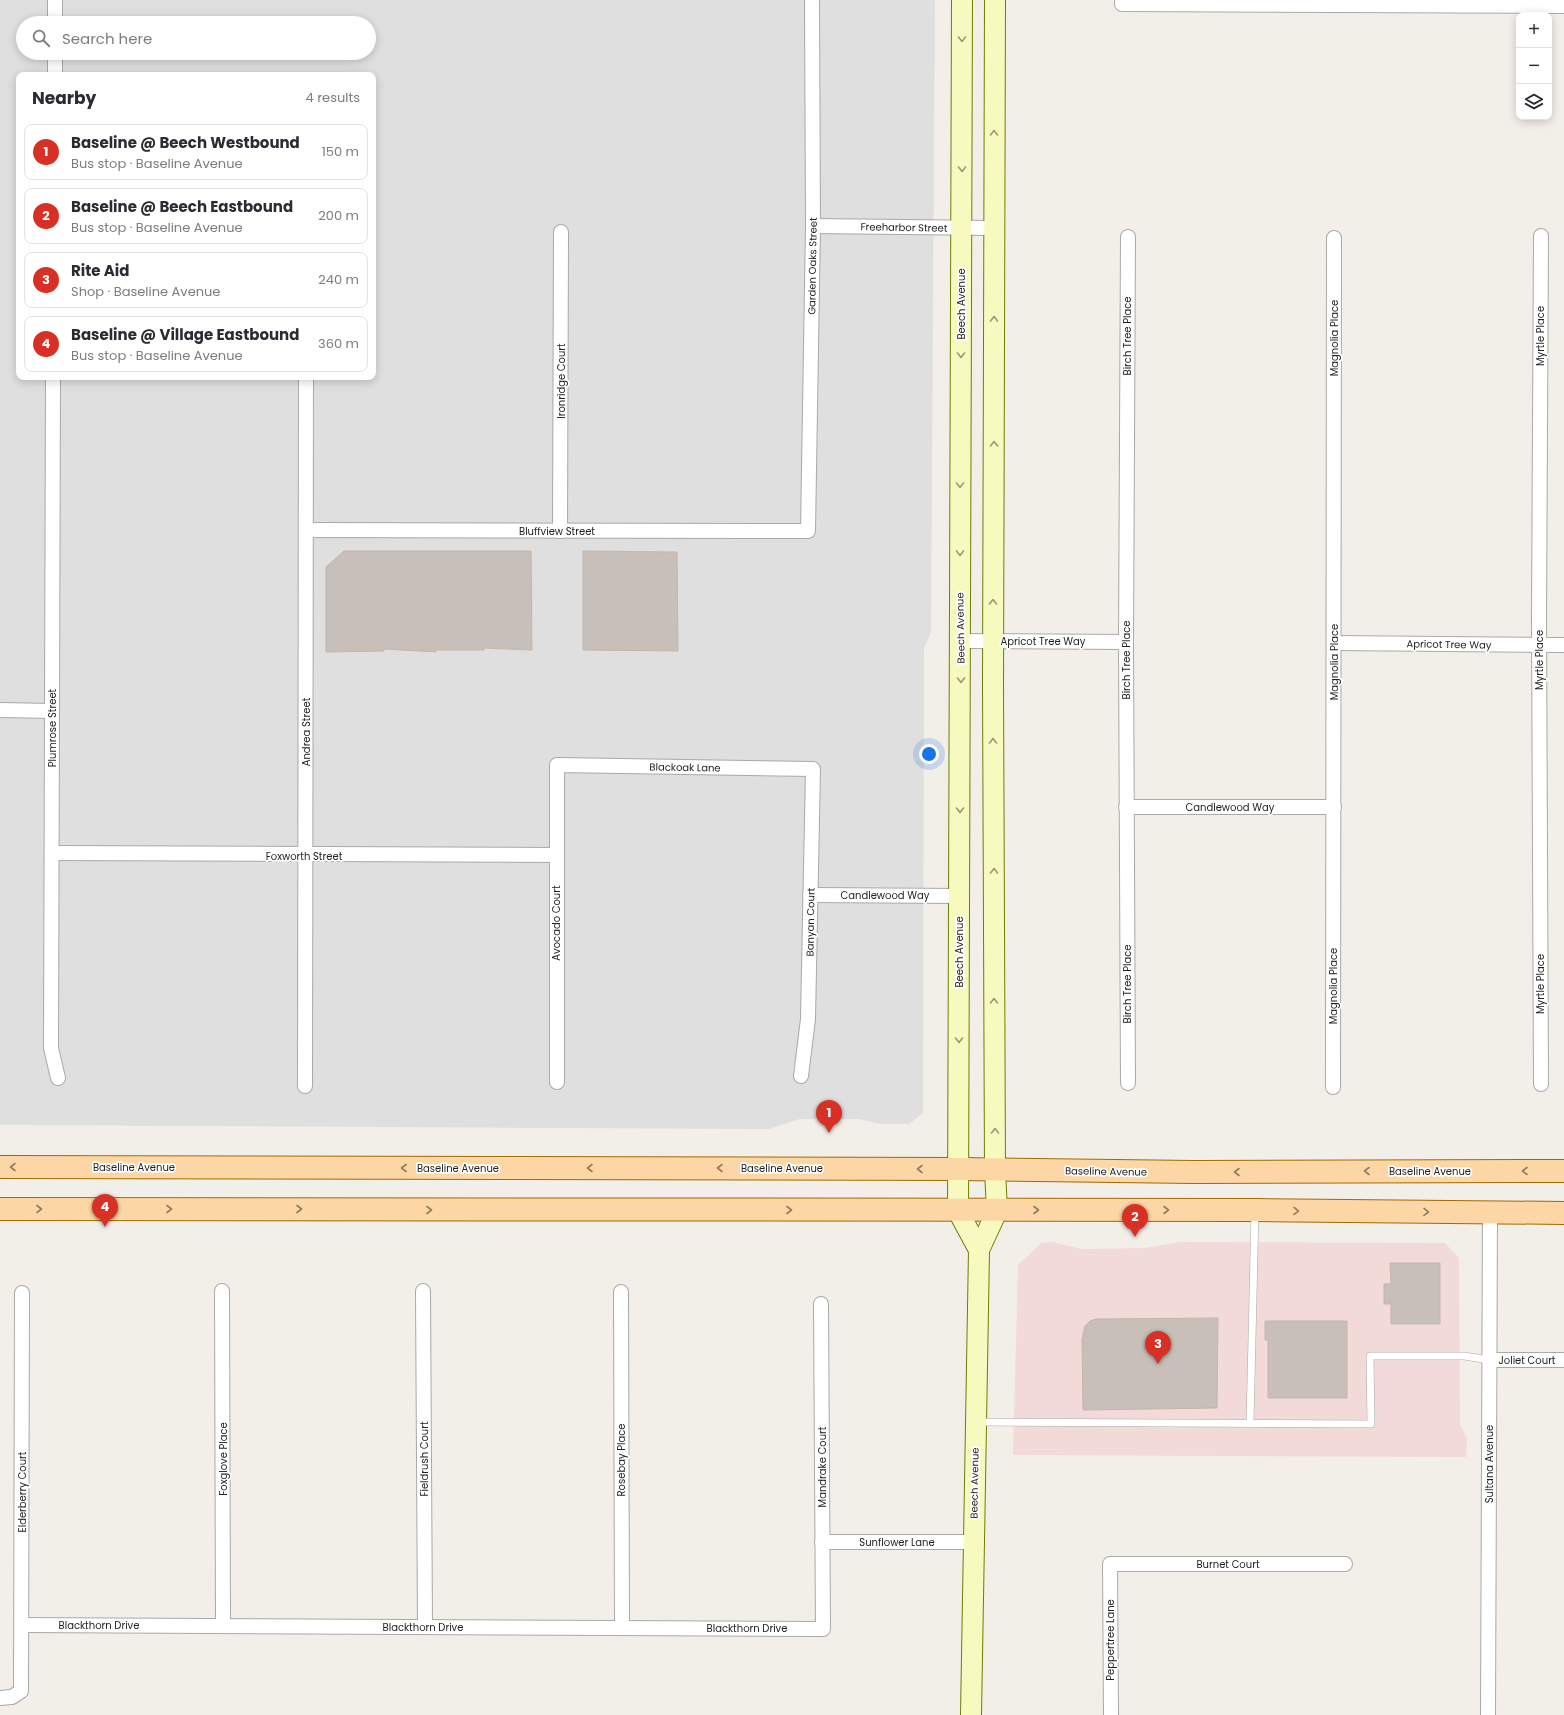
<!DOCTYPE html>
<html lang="en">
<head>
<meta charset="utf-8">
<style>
	:root { --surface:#fff; --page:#f7f7f7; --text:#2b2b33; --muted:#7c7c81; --line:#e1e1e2; --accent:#d93025 }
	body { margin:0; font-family:Poppins,sans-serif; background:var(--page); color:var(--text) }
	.controls { position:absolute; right:12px; top:12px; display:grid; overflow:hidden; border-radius:8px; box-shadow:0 2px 10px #0003 }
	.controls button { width:36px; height:36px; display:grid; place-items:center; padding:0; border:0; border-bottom:1px solid var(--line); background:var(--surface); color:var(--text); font:20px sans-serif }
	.you { position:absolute; left:929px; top:754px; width:14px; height:14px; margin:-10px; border:3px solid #fff; border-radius:50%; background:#1a73e8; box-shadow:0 0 0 6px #1a73e833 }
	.badge { display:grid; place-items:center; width:26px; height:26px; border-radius:50%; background:var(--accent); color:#fff; font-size:13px; font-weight:700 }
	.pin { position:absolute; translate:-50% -33px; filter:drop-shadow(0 1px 2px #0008) }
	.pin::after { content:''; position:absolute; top:21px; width:14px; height:12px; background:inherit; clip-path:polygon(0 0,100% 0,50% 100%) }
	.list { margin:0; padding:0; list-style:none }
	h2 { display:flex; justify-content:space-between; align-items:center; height:52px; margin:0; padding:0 16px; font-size:17px }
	h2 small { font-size:13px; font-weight:400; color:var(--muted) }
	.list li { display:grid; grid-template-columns:26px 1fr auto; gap:12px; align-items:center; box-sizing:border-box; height:56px; margin:0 8px 8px; padding:0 8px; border:1px solid var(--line); border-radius:8px }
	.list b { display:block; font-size:15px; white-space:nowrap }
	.list p { margin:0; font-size:13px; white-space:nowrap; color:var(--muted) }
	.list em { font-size:13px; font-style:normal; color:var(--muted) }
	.icon { flex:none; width:22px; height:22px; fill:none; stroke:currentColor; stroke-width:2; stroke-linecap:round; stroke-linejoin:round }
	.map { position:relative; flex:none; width:1564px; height:1715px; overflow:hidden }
	.search { position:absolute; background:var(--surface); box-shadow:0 2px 10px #0003; left:16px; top:16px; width:360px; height:44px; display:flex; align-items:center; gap:10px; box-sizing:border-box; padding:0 14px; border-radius:22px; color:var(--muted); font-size:15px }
	.panel { position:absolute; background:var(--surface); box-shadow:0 2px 10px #0003; left:16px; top:72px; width:360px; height:308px; border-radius:8px }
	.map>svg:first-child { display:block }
	.residential { fill:#e0dfdf; fill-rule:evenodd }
	.commercial { fill:#f2dad9 }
	.building { fill:#c7bfb8; stroke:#c4b6ab }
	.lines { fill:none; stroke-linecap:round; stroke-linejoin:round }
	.lane-casing { stroke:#a9a9a9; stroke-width:8 }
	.street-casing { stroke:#a9a9a9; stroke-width:16 }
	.secondary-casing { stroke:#707d05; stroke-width:22 }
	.primary-casing { stroke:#a06b00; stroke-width:24 }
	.lane { stroke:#fff; stroke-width:7 }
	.street { stroke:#fff; stroke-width:14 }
	.secondary { stroke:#f7fabf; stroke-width:20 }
	.primary { stroke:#fcd6a4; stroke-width:22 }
	.oneway { stroke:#979978 }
	.oneway2 { stroke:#8f7c63 }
	.labels { text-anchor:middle; stroke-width:3.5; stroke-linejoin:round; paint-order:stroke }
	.street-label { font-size:10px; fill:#222; stroke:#fff }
</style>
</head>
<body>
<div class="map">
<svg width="1564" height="1715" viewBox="0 0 1564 1715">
	<rect width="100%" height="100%" fill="#f2efe9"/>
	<path class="residential" d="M 0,0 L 935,0 L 931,633 L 924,648 L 923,1113 L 909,1124 L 880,1124 L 859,1119 L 800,1119 L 769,1129 L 0,1125 ZM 23,23 L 369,23 L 369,53 L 23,53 ZM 19,75 L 373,75 L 373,377 L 19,377 Z"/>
	<polygon class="commercial" points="1052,1242 1082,1249 1145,1248 1180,1242 1445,1243 1459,1258 1460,1425 1467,1438 1466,1457 1013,1455 1018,1265 1041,1243"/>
	<g class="building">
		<polygon points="344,551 531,551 532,650 484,648 484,650 436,650 436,652 384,649 384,651 326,652 326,567"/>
		<polygon points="583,551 677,552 678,651 583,650"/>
		<polygon points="1390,1263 1440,1263 1440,1324 1391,1324 1391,1304 1384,1304 1384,1284 1391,1284"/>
		<polygon points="1218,1318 1217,1408 1083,1410 1082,1339 1085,1326 1090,1321 1096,1319"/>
		<polygon points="1265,1321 1347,1321 1347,1398 1268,1398 1268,1340 1265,1340"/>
	</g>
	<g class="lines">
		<g class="lane-casing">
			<g id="lane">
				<polyline points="978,1422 1371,1424 1370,1356 1464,1356 1490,1360"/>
				<polyline points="1250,1423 1255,1211"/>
			</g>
		</g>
		<g class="street-casing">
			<g id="street">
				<polyline points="1122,0 1122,4 1564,6"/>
				<polyline points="55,23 55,0"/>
				<polyline points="55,75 55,53"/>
				<polyline points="813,226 994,228"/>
				<polyline points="1128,237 1126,642 1128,1083"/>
				<polyline points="53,377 51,1048 58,1078"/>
				<polyline points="306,530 808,531 813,226 812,0"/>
				<polyline points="560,531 561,232"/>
				<polyline points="960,641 1126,642"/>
				<polyline points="1334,643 1564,645"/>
				<polyline points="0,710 52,711"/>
				<polyline points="1126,807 1334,807"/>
				<polyline points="52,853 556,855"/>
				<polyline points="810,895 960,896"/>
				<polyline points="557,1082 557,765 813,769 808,1019 801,1076"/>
				<polyline points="1541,1084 1539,620 1541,236"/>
				<polyline points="305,1086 306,377"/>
				<polyline points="1333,1087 1334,238"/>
				<polyline points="222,1291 223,1626"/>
				<polyline points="423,1291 425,1627"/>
				<polyline points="621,1292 622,1628"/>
				<polyline points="1490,1360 1564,1360"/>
				<polyline points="822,1542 973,1542"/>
				<polyline points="22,1625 823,1629 821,1304"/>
				<polyline points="0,1698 12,1697 21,1691 22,1293"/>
				<polyline points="1111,1715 1110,1564 1345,1564"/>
				<polyline points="1488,1715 1490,1213"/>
			</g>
		</g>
		<g class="secondary-casing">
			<g id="secondary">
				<polyline points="962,0 958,1211 979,1250"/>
				<polyline points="971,1715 979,1250 997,1211 995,1170 993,684 995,0"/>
			</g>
		</g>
		<g class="primary-casing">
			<g id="primary">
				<polyline points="0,1167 959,1169 1194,1172 1564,1171"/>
				<polyline points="0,1209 1255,1210 1564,1213"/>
			</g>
		</g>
		<use href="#lane" class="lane"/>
		<use href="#street" class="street"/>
		<use href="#secondary" class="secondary"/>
		<use href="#primary" class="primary"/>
	</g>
	<defs><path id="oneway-chevron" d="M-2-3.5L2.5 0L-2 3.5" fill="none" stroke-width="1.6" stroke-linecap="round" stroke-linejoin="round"/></defs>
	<g class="oneway">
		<use href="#oneway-chevron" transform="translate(962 39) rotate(90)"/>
		<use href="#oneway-chevron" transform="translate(994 133) rotate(-90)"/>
		<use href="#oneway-chevron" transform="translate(962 169) rotate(90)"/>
		<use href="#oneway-chevron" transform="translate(994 319) rotate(-90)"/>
		<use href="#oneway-chevron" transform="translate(961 355) rotate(90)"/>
		<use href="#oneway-chevron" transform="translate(994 444) rotate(-90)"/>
		<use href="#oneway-chevron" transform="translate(960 485) rotate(90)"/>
		<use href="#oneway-chevron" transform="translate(960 553) rotate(90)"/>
		<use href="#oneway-chevron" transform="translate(993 602) rotate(-90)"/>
		<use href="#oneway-chevron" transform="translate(961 680) rotate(89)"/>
		<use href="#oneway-chevron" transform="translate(993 741) rotate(-90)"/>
		<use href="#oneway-chevron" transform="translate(960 810) rotate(90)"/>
		<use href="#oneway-chevron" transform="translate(994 871) rotate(-90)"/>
		<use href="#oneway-chevron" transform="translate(994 1001) rotate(-90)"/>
		<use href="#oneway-chevron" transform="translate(959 1040) rotate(90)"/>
		<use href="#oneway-chevron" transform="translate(995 1131) rotate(-90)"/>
	</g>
	<g class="oneway2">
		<use href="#oneway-chevron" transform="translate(13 1167) rotate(-180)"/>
		<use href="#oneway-chevron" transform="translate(404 1168) rotate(-180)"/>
		<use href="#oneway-chevron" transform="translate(590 1168) rotate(-180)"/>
		<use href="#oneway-chevron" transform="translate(720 1168) rotate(-180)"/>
		<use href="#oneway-chevron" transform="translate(920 1169) rotate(-180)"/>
		<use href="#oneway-chevron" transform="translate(1367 1171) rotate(180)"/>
		<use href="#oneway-chevron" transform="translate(1525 1171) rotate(180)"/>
		<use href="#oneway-chevron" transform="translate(1237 1172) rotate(180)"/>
		<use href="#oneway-chevron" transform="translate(39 1209)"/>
		<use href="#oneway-chevron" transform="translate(169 1209)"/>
		<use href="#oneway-chevron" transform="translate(299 1209)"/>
		<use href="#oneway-chevron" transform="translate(429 1210)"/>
		<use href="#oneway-chevron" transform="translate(789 1210)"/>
		<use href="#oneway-chevron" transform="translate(1036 1210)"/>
		<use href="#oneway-chevron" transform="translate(1166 1210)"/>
		<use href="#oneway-chevron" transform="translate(1296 1211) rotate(1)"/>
		<use href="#oneway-chevron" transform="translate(1426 1212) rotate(1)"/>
	</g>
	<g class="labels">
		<g class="street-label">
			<text transform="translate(904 227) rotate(1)" y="4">Freeharbor Street</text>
			<text transform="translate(812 266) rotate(-89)" y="4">Garden Oaks Street</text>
			<text transform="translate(961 304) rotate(-90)" y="4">Beech Avenue</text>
			<text transform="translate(1127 336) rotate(-90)" y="4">Birch Tree Place</text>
			<text transform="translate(1540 336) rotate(-90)" y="4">Myrtle Place</text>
			<text transform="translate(1334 338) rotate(-90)" y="4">Magnolia Place</text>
			<text transform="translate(561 381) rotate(-90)" y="4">Ironridge Court</text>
			<text x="557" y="535">Bluffview Street</text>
			<text transform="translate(960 628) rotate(-91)" y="4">Beech Avenue</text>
			<text x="1043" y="645">Apricot Tree Way</text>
			<text transform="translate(1449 644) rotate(1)" y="4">Apricot Tree Way</text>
			<text transform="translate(1126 660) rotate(-90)" y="4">Birch Tree Place</text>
			<text transform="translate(1539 660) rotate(-90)" y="4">Myrtle Place</text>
			<text transform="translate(1334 662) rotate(-90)" y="4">Magnolia Place</text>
			<text transform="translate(52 728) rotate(-90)" y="4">Plumrose Street</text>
			<text transform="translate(306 732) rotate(-90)" y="4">Andrea Street</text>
			<text transform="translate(685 767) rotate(1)" y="4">Blackoak Lane</text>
			<text x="1230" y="811">Candlewood Way</text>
			<text x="304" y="860">Foxworth Street</text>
			<text x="885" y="899">Candlewood Way</text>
			<text transform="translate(810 922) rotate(-89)" y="4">Banyan Court</text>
			<text transform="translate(556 923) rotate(-90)" y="4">Avocado Court</text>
			<text transform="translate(959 952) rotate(-90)" y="4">Beech Avenue</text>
			<text transform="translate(1127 984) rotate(-90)" y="4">Birch Tree Place</text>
			<text transform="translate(1540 984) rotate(-90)" y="4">Myrtle Place</text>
			<text transform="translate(1333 986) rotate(-90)" y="4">Magnolia Place</text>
			<text x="134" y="1171">Baseline Avenue</text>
			<text x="458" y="1172">Baseline Avenue</text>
			<text x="782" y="1172">Baseline Avenue</text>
			<text transform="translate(1106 1171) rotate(1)" y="4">Baseline Avenue</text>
			<text x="1430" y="1175">Baseline Avenue</text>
			<text x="1527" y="1364">Joliet Court</text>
			<text transform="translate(223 1459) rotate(-90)" y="4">Foxglove Place</text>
			<text transform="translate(424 1459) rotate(-90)" y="4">Fieldrush Court</text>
			<text transform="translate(621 1460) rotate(-90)" y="4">Rosebay Place</text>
			<text transform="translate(1489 1464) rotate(-90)" y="4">Sultana Avenue</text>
			<text transform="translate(822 1467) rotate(-90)" y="4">Mandrake Court</text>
			<text transform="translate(974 1483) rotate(-89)" y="4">Beech Avenue</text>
			<text transform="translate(22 1492) rotate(-90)" y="4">Elderberry Court</text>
			<text x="897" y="1546">Sunflower Lane</text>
			<text x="1228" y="1568">Burnet Court</text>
			<text x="99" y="1629">Blackthorn Drive</text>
			<text x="423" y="1631">Blackthorn Drive</text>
			<text x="747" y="1632">Blackthorn Drive</text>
			<text transform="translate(1110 1640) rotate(-90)" y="4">Peppertree Lane</text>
		</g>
	</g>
</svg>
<div class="controls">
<button>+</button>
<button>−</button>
<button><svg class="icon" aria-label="layers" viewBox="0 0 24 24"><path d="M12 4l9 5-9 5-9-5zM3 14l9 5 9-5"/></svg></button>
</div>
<div class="you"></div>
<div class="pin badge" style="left:829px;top:1133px">1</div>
<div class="pin badge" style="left:1135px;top:1237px">2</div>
<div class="pin badge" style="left:1158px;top:1364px">3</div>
<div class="pin badge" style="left:105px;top:1227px">4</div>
<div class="search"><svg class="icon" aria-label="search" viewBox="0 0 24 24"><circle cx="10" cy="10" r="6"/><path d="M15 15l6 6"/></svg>Search here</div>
<section class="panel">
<h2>Nearby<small>4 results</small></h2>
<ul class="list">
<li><span class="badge">1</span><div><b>Baseline @ Beech Westbound</b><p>Bus stop · Baseline Avenue</p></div><em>150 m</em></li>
<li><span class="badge">2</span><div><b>Baseline @ Beech Eastbound</b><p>Bus stop · Baseline Avenue</p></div><em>200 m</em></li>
<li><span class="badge">3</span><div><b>Rite Aid</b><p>Shop · Baseline Avenue</p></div><em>240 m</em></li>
<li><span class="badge">4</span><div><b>Baseline @ Village Eastbound</b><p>Bus stop · Baseline Avenue</p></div><em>360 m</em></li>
</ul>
</section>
</div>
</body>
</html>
